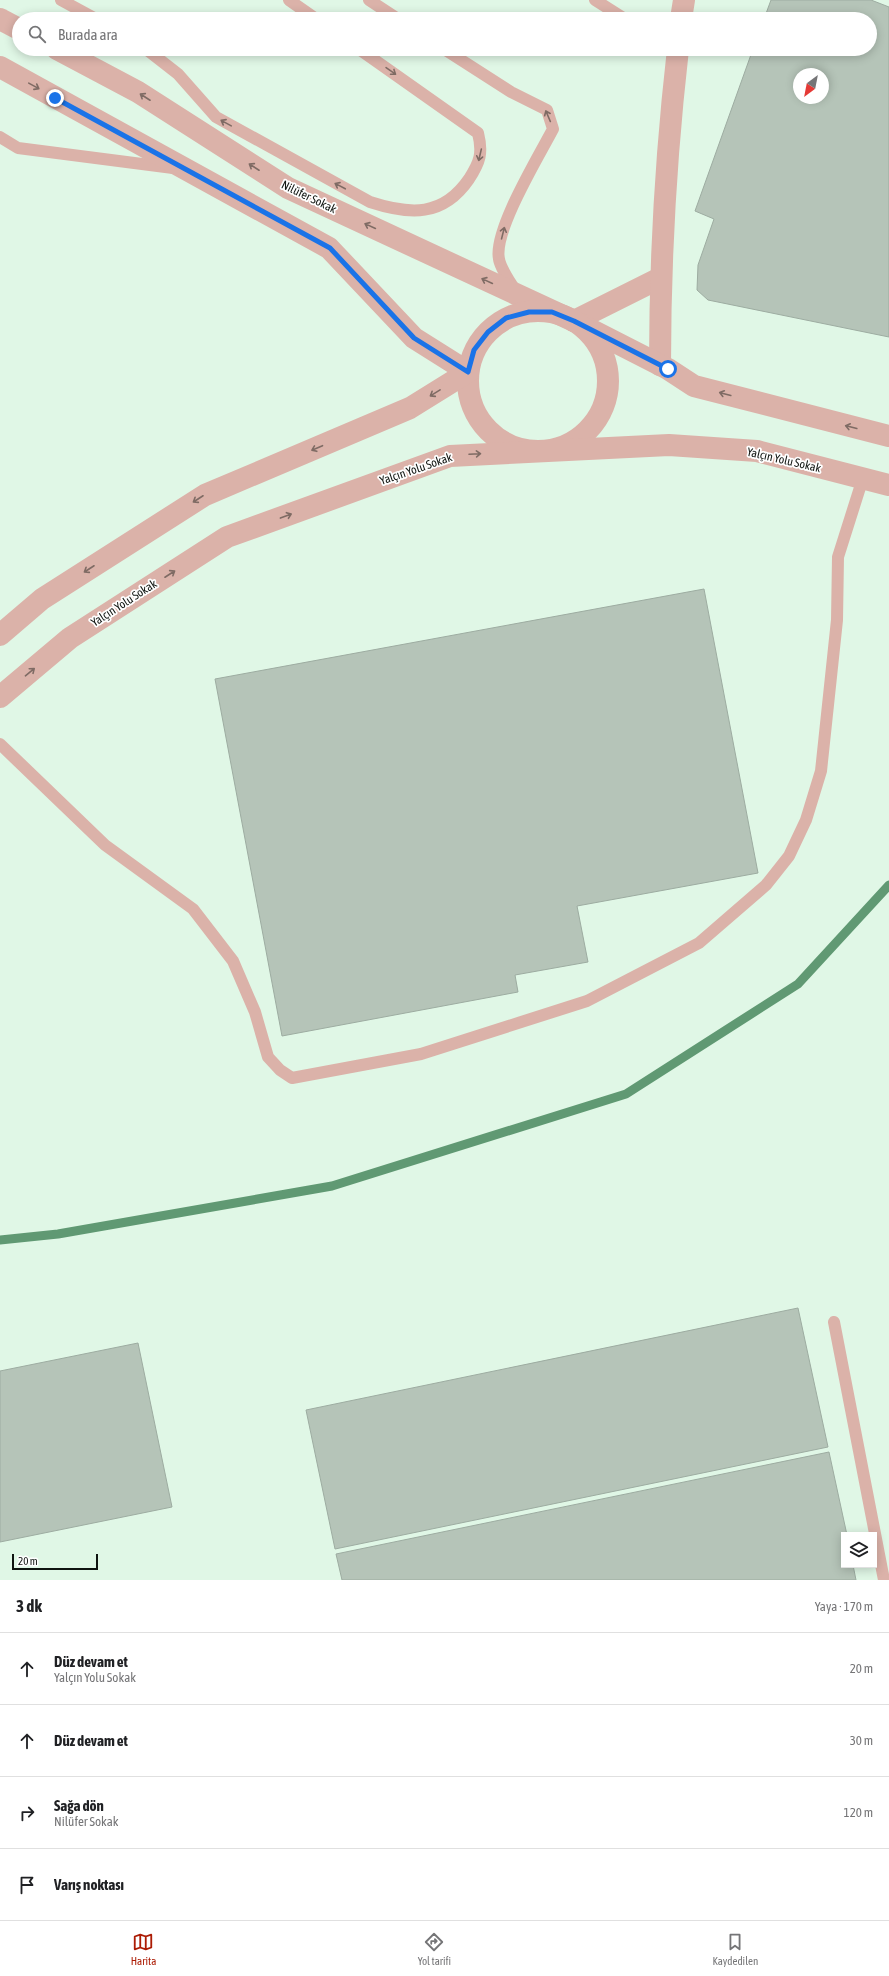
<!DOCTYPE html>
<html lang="tr">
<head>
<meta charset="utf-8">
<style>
	:root { --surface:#fff; --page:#f6f6f6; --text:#202124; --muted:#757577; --line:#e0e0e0; --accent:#ac1c05 }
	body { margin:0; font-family:"Asap Condensed",sans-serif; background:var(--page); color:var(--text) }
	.controls { position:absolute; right:12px; bottom:12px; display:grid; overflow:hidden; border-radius:0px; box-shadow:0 2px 10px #0003 }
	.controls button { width:36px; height:36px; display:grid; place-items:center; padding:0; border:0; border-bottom:1px solid var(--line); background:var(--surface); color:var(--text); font:20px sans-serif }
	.compass { position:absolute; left:793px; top:68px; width:36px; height:36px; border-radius:50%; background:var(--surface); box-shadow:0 2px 10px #0003; rotate:212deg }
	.scale { position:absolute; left:12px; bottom:10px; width:86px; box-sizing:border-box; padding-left:4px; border:2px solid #0f1410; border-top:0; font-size:11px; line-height:14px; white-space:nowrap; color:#0f1410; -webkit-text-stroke:3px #fff; paint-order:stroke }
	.stop { position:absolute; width:12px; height:12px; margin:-9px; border:3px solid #1a73e8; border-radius:50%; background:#fff }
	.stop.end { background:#1a73e8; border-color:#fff; box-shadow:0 1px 4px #0008 }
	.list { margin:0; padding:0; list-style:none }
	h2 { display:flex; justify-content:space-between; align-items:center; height:52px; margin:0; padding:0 16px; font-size:17px }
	h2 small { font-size:13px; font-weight:400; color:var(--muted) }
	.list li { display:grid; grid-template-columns:26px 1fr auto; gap:12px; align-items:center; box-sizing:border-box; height:72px; padding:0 16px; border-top:1px solid var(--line) }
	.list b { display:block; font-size:15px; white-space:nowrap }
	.list p { margin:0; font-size:13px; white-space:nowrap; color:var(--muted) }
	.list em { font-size:13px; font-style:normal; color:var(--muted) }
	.icon { flex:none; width:22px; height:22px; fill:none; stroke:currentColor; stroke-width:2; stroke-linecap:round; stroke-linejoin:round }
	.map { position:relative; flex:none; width:889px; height:1580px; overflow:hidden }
	.search { position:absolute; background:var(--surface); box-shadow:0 2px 10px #0003; left:12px; right:12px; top:12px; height:44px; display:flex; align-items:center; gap:10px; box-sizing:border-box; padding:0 14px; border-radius:22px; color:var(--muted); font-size:15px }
	.sheet { height:340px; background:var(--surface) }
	nav { display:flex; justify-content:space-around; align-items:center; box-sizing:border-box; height:56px; border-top:1px solid var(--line); background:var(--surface); font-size:11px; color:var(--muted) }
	nav a { display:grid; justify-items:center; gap:2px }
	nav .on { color:var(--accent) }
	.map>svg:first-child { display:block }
	.built { fill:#e0f7e6; fill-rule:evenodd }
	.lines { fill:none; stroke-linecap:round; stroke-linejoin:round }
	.stream { stroke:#609973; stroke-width:9 }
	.building { fill:#b5c4b8; stroke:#9daca1; fill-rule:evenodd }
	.service { stroke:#dbb2a9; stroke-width:12 }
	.minor { stroke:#dbb2a9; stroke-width:22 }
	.tertiary { stroke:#dbb2a9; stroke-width:22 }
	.oneway { stroke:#7f6b64 }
	.route { stroke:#1a73e8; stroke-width:5 }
	.labels { text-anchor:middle; stroke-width:3.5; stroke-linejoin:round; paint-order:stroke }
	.street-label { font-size:12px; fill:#0f1410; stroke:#fff }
</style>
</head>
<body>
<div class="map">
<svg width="889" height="1580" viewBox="0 0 889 1580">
	<rect width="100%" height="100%" fill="#f5fef7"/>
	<path class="built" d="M 0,0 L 889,0 L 889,1580 L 0,1580 ZM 19,19 L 870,19 L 870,49 L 19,49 ZM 799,74 L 823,74 L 823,98 L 799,98 ZM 844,1535 L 874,1535 L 874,1565 L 844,1565 Z"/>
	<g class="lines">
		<polyline class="stream" points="0,1240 58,1234 332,1186 626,1094 798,984 889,885"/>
	</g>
	<g class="building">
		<path d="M 771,0 L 871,0 L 889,7 L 889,337 L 708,300 L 697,290 L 698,265 L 714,219 L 695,211 L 753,49 L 870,49 L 870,19 L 764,19 ZM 799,74 L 823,74 L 823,98 L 799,98 Z"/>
		<polygon points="704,589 758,873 577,906 588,962 515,975 518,992 282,1036 215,679"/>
		<polygon points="798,1308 828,1447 335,1549 306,1410"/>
		<polygon points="138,1343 172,1507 0,1542 0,1371"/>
		<polygon points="829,1452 847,1535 844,1535 844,1565 853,1565 856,1580 342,1580 336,1554"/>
	</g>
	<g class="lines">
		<g class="service">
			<polyline points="61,0 96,19"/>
			<polyline points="289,0 316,19"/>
			<polyline points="369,0 398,19"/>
			<polyline points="595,0 625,19"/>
			<path d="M 146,49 L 178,74 L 216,117 L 370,202 C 410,215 443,217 469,179 C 480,162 483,153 478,133 L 359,49"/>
			<path d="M 444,49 L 511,92 L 547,110 L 553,129 C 539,156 493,231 499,259 C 500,268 511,283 516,292"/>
			<polyline points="0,137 18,148 173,168"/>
			<polyline points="0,744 105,845 193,909 233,961 255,1012 268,1057 280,1070 292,1078 421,1054 587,1001 699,943 766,885 789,856 806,820 821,771 837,620 838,557 863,478"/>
			<polyline points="834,1322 884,1580"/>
		</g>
		<g class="minor">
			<polyline points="681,19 684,0"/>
			<polyline points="574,321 660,278"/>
			<path d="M 660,365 C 660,259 666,154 678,49"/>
		</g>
		<g class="tertiary">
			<polyline points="0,19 19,29"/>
			<polyline points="57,49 138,92 288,188 574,321 668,369 694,386 889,436"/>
			<polyline points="0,67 329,248 414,338 468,372"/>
			<circle cx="538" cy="381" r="70"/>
			<polyline points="0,635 42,599 205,495 410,408 468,372"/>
			<polyline points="0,697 70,638 227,537 450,456 669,445 757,451 889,485"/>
		</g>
	</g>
	<defs><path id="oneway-shaft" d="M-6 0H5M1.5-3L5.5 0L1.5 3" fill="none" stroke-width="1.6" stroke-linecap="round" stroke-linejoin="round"/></defs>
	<g class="oneway">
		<use href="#oneway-shaft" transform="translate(391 71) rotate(35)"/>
		<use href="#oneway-shaft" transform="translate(34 86) rotate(29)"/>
		<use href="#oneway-shaft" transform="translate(145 97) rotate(-147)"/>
		<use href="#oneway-shaft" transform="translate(548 116) rotate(-113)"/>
		<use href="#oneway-shaft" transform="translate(226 123) rotate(-151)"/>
		<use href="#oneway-shaft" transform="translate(480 155) rotate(103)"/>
		<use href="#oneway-shaft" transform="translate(254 167) rotate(-147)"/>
		<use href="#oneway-shaft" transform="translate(340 186) rotate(-152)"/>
		<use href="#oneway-shaft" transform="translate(370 226) rotate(-155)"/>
		<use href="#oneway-shaft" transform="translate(503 233) rotate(-76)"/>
		<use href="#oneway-shaft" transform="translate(487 281) rotate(-155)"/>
		<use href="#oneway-shaft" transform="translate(435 393) rotate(148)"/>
		<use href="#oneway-shaft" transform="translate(725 394) rotate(-165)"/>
		<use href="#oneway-shaft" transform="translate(851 427) rotate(-166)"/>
		<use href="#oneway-shaft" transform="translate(317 448) rotate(157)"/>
		<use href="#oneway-shaft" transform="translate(475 454) rotate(-3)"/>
		<use href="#oneway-shaft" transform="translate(198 499) rotate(147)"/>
		<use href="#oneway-shaft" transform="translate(286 516) rotate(-20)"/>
		<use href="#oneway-shaft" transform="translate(89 569) rotate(147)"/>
		<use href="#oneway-shaft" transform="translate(170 574) rotate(-33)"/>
		<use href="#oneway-shaft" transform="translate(30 672) rotate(-40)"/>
	</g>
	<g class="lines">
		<polyline class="route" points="55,98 330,248 414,338 468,372 474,350 488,332 506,318 529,312 552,312 574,321 668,369"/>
	</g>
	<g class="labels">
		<g class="street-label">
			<text transform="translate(309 197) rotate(26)" y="4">Nilüfer Sokak</text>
			<text transform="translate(784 460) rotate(13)" y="4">Yalçın Yolu Sokak</text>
			<text transform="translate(416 469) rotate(-19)" y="4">Yalçın Yolu Sokak</text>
			<text transform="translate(124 603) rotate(-33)" y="4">Yalçın Yolu Sokak</text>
		</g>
	</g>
</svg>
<div class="controls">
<button><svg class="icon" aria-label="layers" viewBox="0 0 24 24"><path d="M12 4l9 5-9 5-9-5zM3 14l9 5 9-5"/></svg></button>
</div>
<svg class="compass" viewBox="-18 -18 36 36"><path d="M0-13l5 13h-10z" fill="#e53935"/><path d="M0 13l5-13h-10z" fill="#757577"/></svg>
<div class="scale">20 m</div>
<div class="stop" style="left:668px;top:369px"></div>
<div class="stop end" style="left:55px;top:98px"></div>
<div class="search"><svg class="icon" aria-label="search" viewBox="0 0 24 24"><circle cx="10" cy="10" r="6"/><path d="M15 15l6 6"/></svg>Burada ara</div>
</div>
<section class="sheet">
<h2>3 dk<small>Yaya · 170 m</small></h2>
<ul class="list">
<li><svg class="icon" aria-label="ahead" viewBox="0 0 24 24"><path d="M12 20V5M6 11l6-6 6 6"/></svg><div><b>Düz devam et</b><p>Yalçın Yolu Sokak</p></div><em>20 m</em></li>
<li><svg class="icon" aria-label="ahead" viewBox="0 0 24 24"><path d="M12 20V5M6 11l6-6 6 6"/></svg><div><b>Düz devam et</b></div><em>30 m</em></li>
<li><svg class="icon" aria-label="right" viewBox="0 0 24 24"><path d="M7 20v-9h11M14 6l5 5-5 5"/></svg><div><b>Sağa dön</b><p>Nilüfer Sokak</p></div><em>120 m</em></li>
<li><svg class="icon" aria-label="arrive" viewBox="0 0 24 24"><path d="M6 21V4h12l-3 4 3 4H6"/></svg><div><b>Varış noktası</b></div></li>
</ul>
</section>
<nav>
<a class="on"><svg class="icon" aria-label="map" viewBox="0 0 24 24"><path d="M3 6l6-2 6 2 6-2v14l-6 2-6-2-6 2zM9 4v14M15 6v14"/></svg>Harita</a>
<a><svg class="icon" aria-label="directions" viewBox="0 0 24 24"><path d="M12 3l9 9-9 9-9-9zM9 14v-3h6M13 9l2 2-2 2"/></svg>Yol tarifi</a>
<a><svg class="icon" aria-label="saved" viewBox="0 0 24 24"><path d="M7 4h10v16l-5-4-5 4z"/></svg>Kaydedilen</a>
</nav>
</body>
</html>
